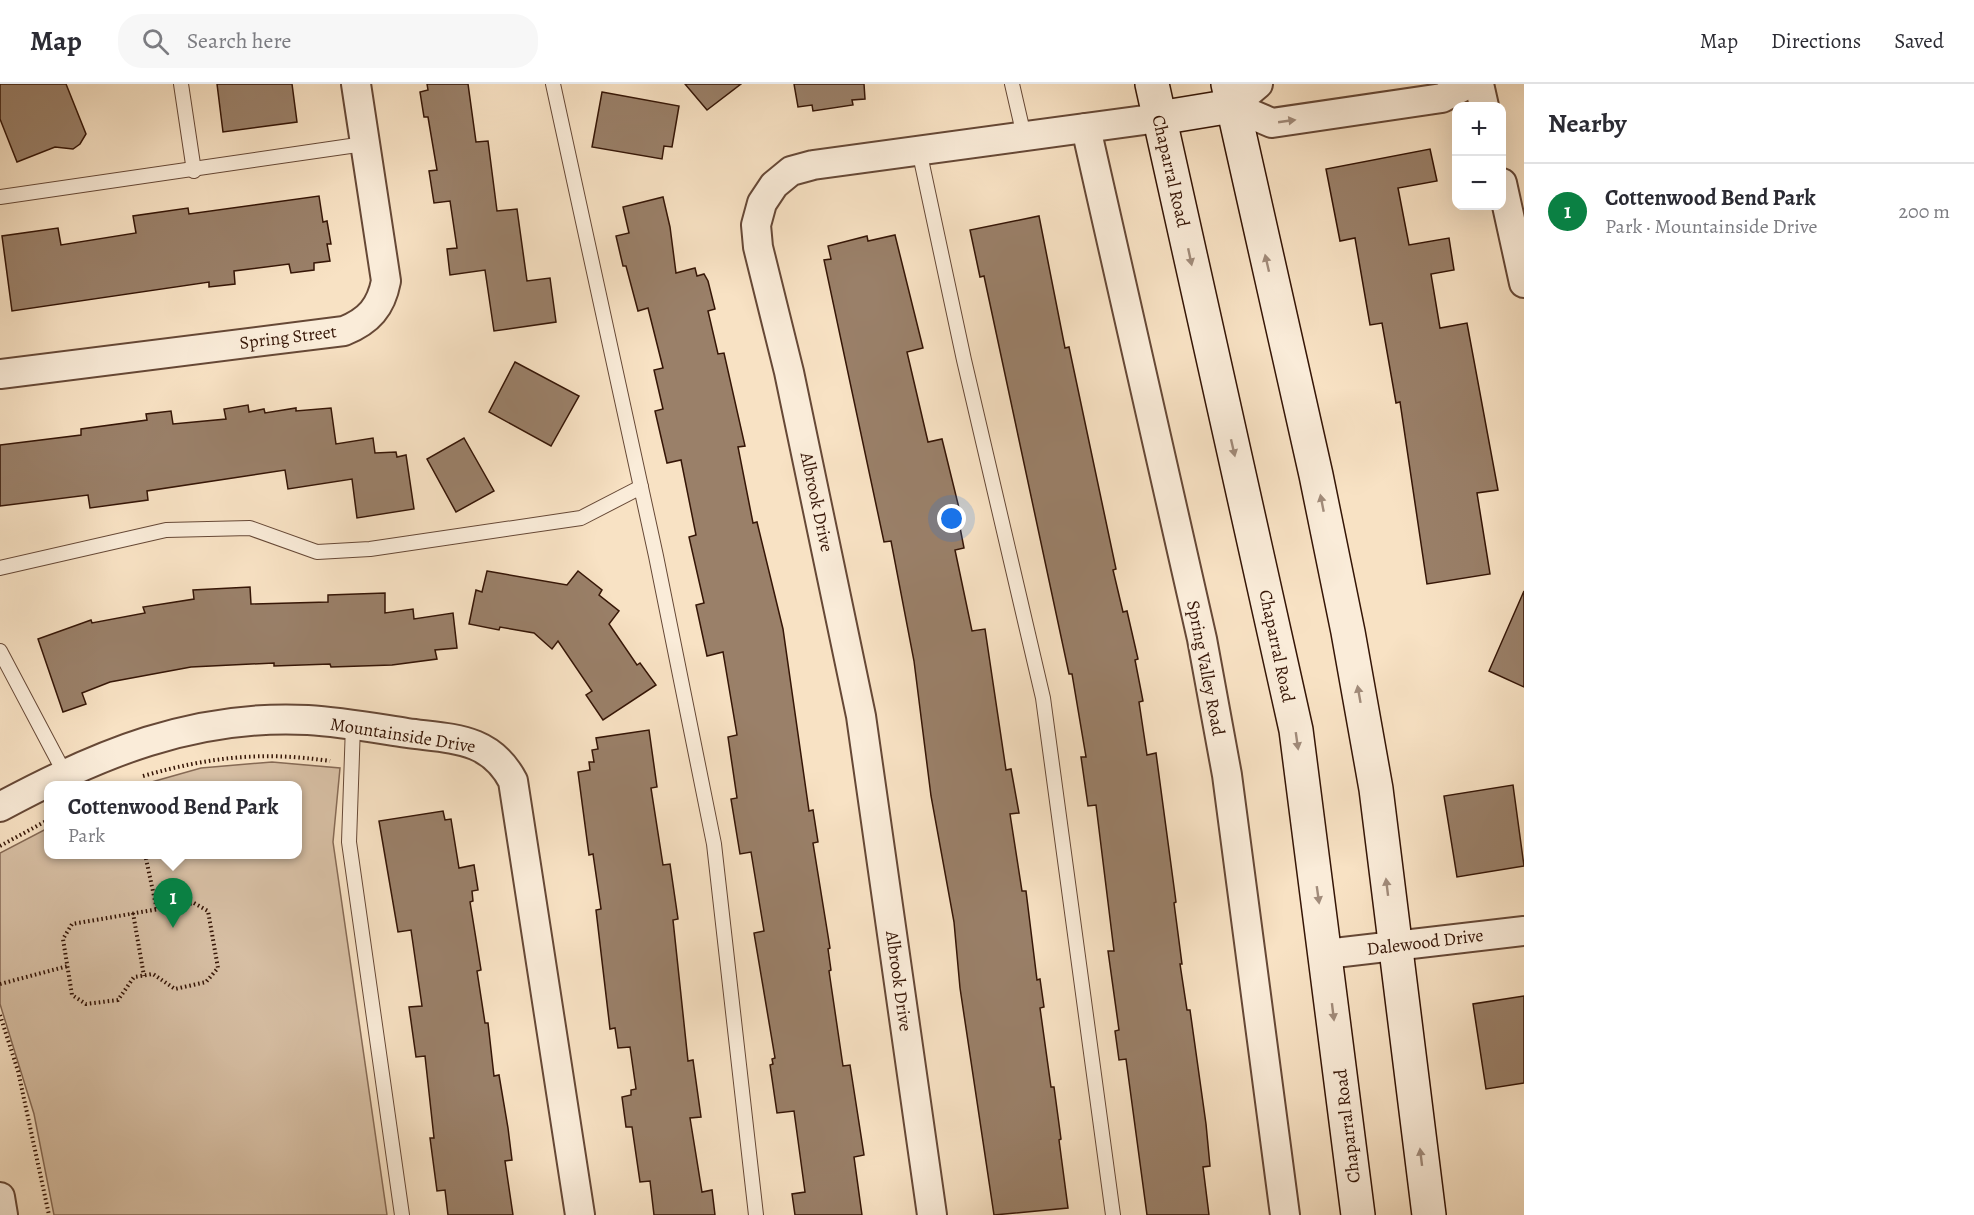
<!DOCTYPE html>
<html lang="en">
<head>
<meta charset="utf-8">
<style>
	:root { --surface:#fff; --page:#f7f7f7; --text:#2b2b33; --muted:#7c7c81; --line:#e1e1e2; --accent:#0b8043 }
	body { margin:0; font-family:Alegreya,serif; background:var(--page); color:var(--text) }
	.controls { position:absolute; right:18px; top:18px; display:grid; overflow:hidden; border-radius:12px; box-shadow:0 6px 24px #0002 }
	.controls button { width:54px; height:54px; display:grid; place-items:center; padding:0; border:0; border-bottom:2px solid var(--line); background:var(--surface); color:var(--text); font:30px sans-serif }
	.you { position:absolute; left:952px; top:435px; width:21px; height:21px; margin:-15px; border:4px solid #fff; border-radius:50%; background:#1a73e8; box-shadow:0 0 0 9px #1a73e833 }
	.badge { display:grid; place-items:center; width:39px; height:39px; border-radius:50%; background:var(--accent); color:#fff; font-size:20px; font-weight:700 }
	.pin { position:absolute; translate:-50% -50px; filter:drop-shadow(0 2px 3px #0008) }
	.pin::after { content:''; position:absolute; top:32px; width:21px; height:18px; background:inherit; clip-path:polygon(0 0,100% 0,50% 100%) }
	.popup { position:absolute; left:44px; top:697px; width:258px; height:78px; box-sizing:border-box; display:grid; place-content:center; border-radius:12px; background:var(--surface); filter:drop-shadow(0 2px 4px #0005); font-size:20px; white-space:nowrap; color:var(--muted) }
	.popup b { font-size:22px; color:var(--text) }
	.popup::after { content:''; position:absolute; left:50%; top:100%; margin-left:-12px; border:12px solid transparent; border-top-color:var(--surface) }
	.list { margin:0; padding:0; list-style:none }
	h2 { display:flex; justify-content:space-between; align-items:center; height:78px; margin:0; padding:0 24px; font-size:26px }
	h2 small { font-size:20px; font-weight:400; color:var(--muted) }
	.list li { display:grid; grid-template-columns:39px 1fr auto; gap:18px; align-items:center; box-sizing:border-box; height:96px; padding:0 24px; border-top:2px solid var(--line) }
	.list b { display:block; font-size:22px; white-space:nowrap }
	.list p { margin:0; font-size:20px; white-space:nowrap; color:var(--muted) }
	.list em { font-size:20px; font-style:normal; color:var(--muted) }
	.icon { flex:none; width:33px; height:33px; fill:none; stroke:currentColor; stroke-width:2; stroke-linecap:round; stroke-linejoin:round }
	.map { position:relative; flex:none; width:1524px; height:1131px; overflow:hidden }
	header { display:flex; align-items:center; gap:36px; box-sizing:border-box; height:84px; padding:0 30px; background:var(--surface); border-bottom:2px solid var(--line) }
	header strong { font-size:28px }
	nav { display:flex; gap:33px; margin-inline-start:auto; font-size:21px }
	.search { width:420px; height:54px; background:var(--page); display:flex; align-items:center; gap:15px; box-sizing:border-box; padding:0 21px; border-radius:24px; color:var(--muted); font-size:22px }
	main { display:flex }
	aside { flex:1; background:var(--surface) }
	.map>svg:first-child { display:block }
	.green { fill:#d7bfa4; stroke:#866a55; stroke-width:1.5 }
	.building { fill:#9a8069; stroke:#351506; stroke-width:1.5 }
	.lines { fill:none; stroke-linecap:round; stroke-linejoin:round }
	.lane-casing { stroke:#664836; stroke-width:16 }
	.street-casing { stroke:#664836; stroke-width:32 }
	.secondary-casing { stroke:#351506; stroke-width:36 }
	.path { stroke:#351506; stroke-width:4; stroke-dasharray:1.5 3; stroke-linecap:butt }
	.lane { stroke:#faecd9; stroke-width:14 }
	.street { stroke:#faecd9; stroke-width:28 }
	.secondary { stroke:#faecd9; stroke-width:33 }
	.oneway { fill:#a18b7a }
	.labels { text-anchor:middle; stroke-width:4.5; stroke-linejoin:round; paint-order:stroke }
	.street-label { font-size:18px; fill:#351506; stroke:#faecd9 }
</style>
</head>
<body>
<header>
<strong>Map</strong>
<div class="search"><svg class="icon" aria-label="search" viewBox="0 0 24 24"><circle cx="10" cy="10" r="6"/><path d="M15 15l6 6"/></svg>Search here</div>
<nav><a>Map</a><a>Directions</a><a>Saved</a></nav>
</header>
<main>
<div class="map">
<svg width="1524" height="1131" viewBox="0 0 1524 1131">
	<rect width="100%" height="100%" fill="#f8e2c4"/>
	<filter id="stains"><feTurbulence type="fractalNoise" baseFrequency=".00333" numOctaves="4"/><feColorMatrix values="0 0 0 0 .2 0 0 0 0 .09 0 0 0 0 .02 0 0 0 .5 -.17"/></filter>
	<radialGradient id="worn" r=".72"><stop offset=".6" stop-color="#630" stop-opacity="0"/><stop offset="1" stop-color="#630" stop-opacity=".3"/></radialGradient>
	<polygon class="green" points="272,678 340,684 333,758 387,1131 54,1131 34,1030 0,920 0,769 48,744 48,770 298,770 298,702 141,701 201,684"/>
	<g class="building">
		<polygon points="0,0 66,0 86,50 80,60 73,65 55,63 17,78 0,35"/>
		<polygon points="217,0 292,0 297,38 223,48"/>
		<polygon points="427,0 468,0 476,58 488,57 497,127 517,125 527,197 550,194 556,238 494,247 485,186 450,191 447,165 457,164 450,117 434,119 429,87 437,86 428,33 424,33 420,8 428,6"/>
		<polygon points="685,0 741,0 707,26"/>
		<polygon points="794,0 864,0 865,15 852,16 853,21 813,27 812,21 798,23"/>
		<polygon points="602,8 679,22 672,63 664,62 662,75 592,63"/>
		<polygon points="1430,65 1437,97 1398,104 1409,161 1449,154 1454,186 1431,190 1440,244 1467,239 1498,406 1477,409 1490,490 1427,500 1400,318 1396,319 1382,239 1370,241 1355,154 1340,157 1326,85"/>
		<polygon points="319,112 323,138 327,137 331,160 327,160 330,177 314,179 314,186 291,189 289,180 234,187 235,200 209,203 209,198 12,227 2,152 58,144 61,161 136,149 133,132 188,124 189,130"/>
		<polygon points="663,113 670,143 676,189 695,184 697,192 704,190 708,197 715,225 708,227 718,270 724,269 745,362 738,363 753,439 757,438 783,545 809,727 813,726 818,758 813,759 830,864 828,865 831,886 829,887 843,982 850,981 864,1071 854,1073 862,1131 795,1131 792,1110 805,1108 794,1027 777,1029 770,981 773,980 772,975 775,974 754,849 764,847 751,768 740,770 731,715 737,714 728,653 737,651 723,568 707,572 696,521 704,519 689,453 696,451 681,376 667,379 655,327 663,325 654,286 663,284 648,224 638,227 626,182 623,182 616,152 629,149 623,123"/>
		<polygon points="1039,132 1065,264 1069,263 1116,485 1113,486 1123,528 1127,527 1138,575 1135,576 1143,617 1139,618 1147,671 1156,669 1176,818 1174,819 1182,880 1180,880 1187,926 1190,926 1206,1040 1210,1082 1203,1083 1209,1131 1147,1131 1126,975 1119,976 1115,947 1119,946 1108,867 1114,867 1096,721 1088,722 1081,673 1086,673 1072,590 1069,590 984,192 980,193 970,146"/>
		<polygon points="895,151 923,264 907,268 928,358 942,355 960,428 957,428 964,464 955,466 972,547 985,545 1006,686 1011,685 1019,729 1010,730 1022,807 1026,807 1037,896 1040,895 1044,923 1040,924 1051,1003 1054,1003 1061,1055 1059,1056 1068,1124 994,1131 960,904 954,838 931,712 914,577 891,457 884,458 824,176 831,175 828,162 867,152 868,157"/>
		<polygon points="515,278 579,312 551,362 489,328"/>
		<polygon points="248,321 249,328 264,325 265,329 296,324 296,327 331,324 336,360 373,354 375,369 396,368 397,373 406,371 414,425 357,434 352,395 288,405 285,386 147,407 148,416 90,424 88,411 0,422 0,361 81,351 81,345 147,336 146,330 171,327 173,340 226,335 224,325"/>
		<polygon points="464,354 494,407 456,428 427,375"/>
		<polygon points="487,487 567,501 578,487 602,506 599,511 619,527 609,540 637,581 640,579 656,601 603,636 586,611 592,607 558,557 552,565 534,549 500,543 499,546 469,540 476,506 482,508"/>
		<polygon points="250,503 251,520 328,518 328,511 385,509 385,529 413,525 414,535 453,529 457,564 435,566 437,575 392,581 331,583 330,580 274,582 274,579 191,583 110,598 82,609 86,620 63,628 38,555 91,536 92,539 145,529 143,523 194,515 193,506"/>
		<polygon points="1524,507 1524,603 1489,587"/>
		<polygon points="649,646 657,703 651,704 663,781 670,780 678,835 673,836 688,977 693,976 701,1033 690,1034 702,1108 712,1106 715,1131 654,1131 650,1097 640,1098 632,1043 626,1043 622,1013 631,1011 631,1006 636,1005 630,963 618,964 615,944 610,945 596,826 601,825 593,770 589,771 578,688 590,686 589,678 594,678 592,666 598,665 596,654"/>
		<polygon points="1513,701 1524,782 1457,793 1444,712"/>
		<polygon points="443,727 445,736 451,735 459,784 474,781 478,806 472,807 473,817 470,818 481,886 477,887 485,939 488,939 494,992 499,991 508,1044 512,1076 505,1077 513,1131 448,1131 445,1106 437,1107 430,1054 434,1054 425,972 416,973 409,923 422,922 411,846 398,848 379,737"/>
		<polygon points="1524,912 1524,999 1486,1005 1473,920"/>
	</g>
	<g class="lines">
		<g class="lane-casing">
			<g id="lane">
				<polyline points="181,0 194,87"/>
				<polyline points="553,0 656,472 714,760 756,1131"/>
				<polyline points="1012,0 1024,52"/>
				<polyline points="919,66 964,276 1043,614 1113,1131"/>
				<polyline points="0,113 364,60"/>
				<polyline points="0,484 166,446 250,444 317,468 370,465 581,434 641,403"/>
				<polyline points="0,567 64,688"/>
				<polyline points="353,641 349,758 402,1131"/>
			</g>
		</g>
		<g class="street-casing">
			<g id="street">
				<polyline points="1258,0 1232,22 1272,39 1442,14 1468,0"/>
				<polyline points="1479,0 1484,22"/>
				<polyline points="1086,44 1202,555 1227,691 1285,1131"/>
				<polyline points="1502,99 1524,199"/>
				<path d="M 0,290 L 344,247 C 369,237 381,223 386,197 L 356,0"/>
				<path d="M 0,723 C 98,670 194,630 308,636 C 341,638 374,644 407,649 C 452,655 490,653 513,697 L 580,1131"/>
				<polyline points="1326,870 1524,847"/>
				<polyline points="0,1113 3,1131"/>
				<polyline points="932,1131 861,632 789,288 758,163 756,141 762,119 774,101 791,87 813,81 1159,34"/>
			</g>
		</g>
		<g class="secondary-casing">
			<g id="secondary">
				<polyline points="1152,0 1296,646 1358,1131"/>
				<polyline points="1228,0 1316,391 1348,548 1376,705 1429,1131"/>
				<polyline points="1159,34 1232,22"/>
			</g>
		</g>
		<g class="path">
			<path d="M 143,692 C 210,673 261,667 330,677"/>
			<polyline points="0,762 48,736"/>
			<polyline points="145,770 157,826"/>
			<polygon points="194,819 208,827 218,884 206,898 175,905 153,890 134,893 118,916 86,920 72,911 63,855 72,840"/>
			<polyline points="133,829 144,892"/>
			<polyline points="0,900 68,882"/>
			<polyline points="0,931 18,987 49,1131"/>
		</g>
		<use href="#lane" class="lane"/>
		<use href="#street" class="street"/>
		<use href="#secondary" class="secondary"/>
	</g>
	<defs><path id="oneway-solid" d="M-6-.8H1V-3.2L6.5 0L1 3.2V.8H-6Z" transform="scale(1.5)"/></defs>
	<g class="oneway">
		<use href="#oneway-solid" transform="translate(1287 37) rotate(-8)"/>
		<use href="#oneway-solid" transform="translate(1190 173) rotate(78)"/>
		<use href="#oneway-solid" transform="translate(1267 179) rotate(-103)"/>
		<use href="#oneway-solid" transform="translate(1233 364) rotate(77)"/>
		<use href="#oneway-solid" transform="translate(1322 419) rotate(-101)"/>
		<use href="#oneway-solid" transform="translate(1359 610) rotate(-100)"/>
		<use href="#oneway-solid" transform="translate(1297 657) rotate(82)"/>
		<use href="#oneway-solid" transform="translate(1387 803) rotate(-97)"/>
		<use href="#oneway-solid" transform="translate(1318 811) rotate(82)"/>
		<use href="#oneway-solid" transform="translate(1333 928) rotate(83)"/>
		<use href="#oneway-solid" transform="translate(1421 1073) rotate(-97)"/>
	</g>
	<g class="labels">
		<g class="street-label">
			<text transform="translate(1171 87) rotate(77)" y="6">Chaparral Road</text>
			<text transform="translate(288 253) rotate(-7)" y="6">Spring Street</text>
			<text transform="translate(817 418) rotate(78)" y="6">Albrook Drive</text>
			<text transform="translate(1277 562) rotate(78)" y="6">Chaparral Road</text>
			<text transform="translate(1206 584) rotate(79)" y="6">Spring Valley Road</text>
			<text transform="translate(403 651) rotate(9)" y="6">Mountainside Drive</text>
			<text transform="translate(1425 858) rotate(-7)" y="6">Dalewood Drive</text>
			<text transform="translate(899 897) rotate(82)" y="6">Albrook Drive</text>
			<text transform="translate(1347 1042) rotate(-97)" y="6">Chaparral Road</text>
		</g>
	</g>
	<rect width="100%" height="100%" filter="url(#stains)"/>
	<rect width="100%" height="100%" fill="url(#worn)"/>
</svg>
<div class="controls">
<button>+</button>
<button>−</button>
</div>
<div class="you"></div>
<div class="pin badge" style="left:173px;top:844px">1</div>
<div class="popup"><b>Cottenwood Bend Park</b>Park</div>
</div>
<aside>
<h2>Nearby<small></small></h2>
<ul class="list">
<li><span class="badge">1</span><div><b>Cottenwood Bend Park</b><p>Park · Mountainside Drive</p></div><em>200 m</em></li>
</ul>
</aside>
</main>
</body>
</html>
